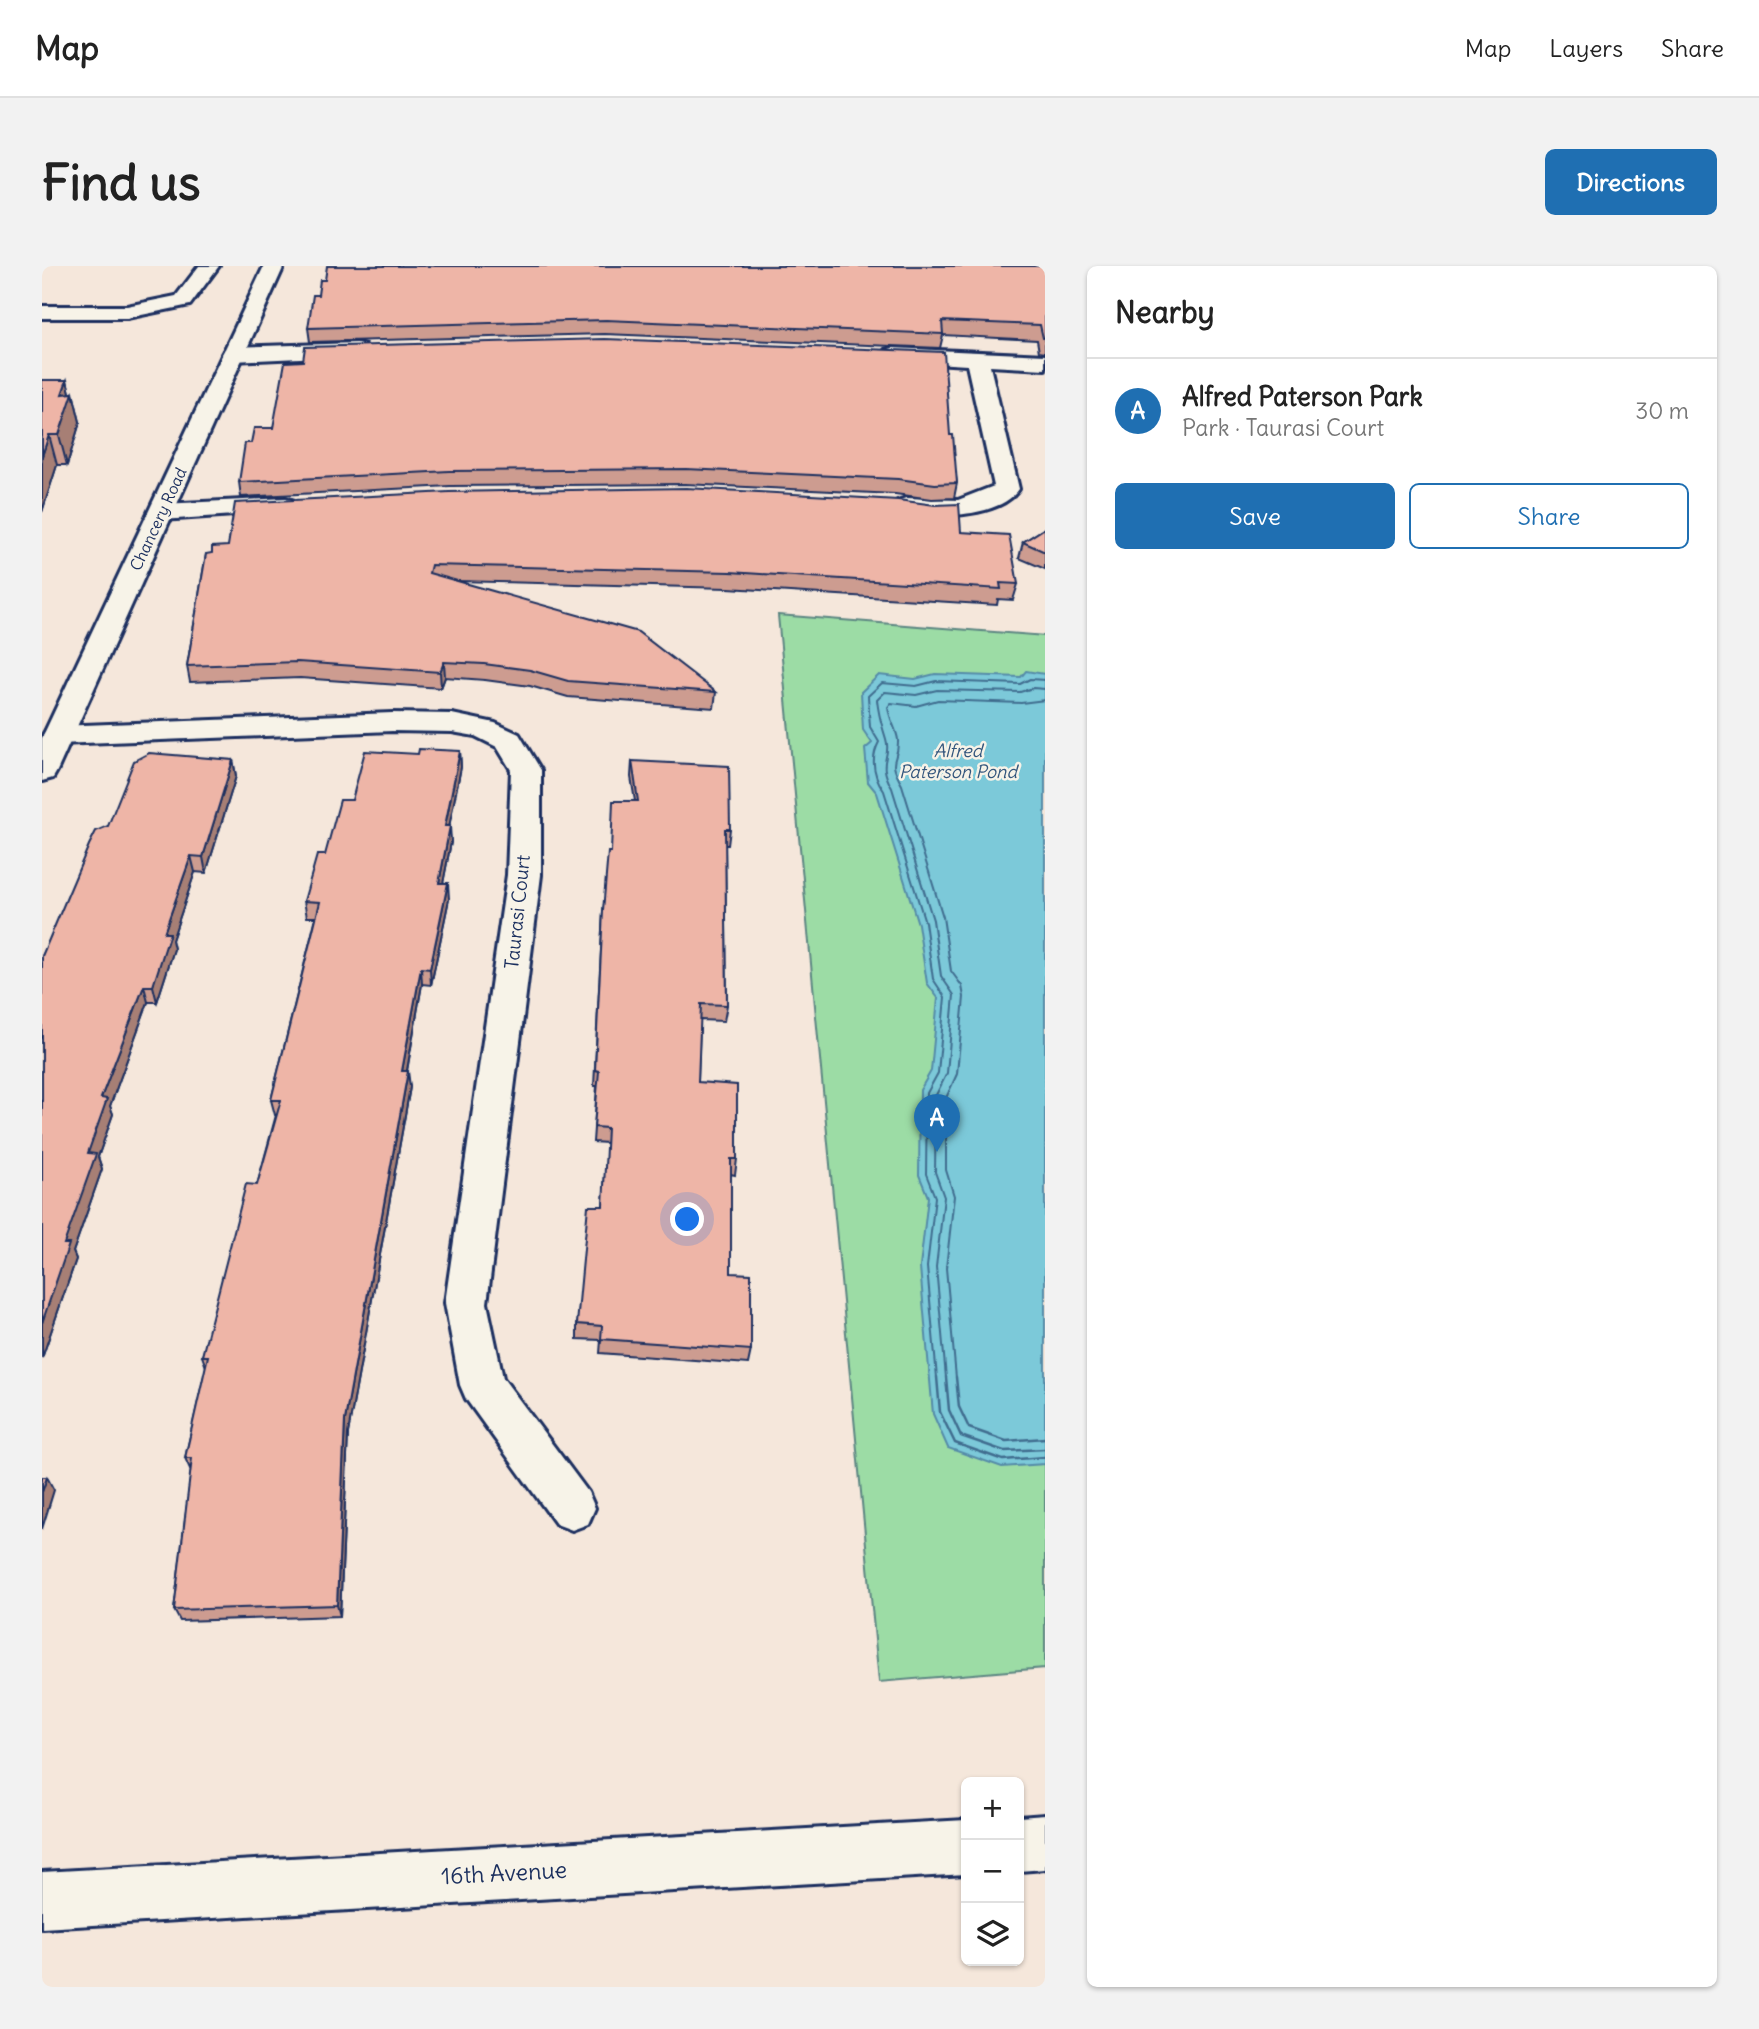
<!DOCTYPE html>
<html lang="en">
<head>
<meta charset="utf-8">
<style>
	:root { --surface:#fff; --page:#f2f2f2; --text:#222; --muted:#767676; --line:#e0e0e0; --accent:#1f6fb2 }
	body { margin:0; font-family:Delius,sans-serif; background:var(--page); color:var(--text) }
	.controls { position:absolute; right:21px; bottom:21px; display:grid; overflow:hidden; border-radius:10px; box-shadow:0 2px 5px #0004 }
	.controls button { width:63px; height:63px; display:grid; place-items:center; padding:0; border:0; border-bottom:2px solid var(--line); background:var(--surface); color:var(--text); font:35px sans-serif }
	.you { position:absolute; left:646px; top:954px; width:24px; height:24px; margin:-18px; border:5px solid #fff; border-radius:50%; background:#1a73e8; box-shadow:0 0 0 10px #1a73e833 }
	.badge { display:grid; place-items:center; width:46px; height:46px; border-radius:50%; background:var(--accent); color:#fff; font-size:23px; font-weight:700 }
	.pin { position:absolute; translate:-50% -58px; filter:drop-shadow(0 2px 4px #0008) }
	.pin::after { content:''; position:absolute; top:37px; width:24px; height:21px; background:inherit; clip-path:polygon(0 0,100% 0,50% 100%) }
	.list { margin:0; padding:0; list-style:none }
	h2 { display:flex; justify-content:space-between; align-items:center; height:91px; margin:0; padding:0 28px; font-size:30px }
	h2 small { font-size:23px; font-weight:400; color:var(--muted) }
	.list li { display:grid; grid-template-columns:46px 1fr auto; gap:21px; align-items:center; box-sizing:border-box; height:105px; padding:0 28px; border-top:2px solid var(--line) }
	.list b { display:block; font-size:26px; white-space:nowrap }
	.list p { margin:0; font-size:23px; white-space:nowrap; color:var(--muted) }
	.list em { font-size:23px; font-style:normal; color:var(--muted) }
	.actions { display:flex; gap:14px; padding:21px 28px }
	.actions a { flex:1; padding:16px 0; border:2px solid var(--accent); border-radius:10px; text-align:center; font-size:24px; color:var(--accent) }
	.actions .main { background:var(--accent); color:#fff }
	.icon { flex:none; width:38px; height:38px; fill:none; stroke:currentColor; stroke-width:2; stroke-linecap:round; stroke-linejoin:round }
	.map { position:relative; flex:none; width:1003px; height:1721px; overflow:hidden; border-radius:10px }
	header { display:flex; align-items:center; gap:42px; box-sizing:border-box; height:98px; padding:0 35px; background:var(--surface); border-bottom:2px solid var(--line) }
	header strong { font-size:33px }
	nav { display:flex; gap:38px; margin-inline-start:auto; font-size:24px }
	.intro { display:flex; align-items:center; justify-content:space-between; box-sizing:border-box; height:168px; padding:0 42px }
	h1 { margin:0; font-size:49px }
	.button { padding:18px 32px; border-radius:10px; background:var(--accent); color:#fff; font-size:24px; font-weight:700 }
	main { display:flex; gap:42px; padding:0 42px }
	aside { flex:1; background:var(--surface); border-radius:10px; box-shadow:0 2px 5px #0004 }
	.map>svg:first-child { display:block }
	.green { fill:#9cdca5; stroke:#5c8682; stroke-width:2 }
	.water { fill:#7bc9d9; stroke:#558ba8; stroke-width:2 }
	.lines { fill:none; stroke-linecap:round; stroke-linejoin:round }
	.shore-far1 { stroke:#416d8f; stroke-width:2 }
	.shore { stroke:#416d8f; stroke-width:2.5 }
	.minor-casing { stroke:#1b2f5e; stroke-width:6 }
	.tertiary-casing { stroke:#1b2f5e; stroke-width:6 }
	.secondary-casing { stroke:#1b2f5e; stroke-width:6 }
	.minor { fill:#f7f3e8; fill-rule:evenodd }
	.tertiary { fill:#f7f3e8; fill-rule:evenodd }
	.secondary { fill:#f7f3e8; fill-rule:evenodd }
	.wall { fill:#cd9c90; stroke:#1b2f5e; stroke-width:2 }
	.shaded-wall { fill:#a77f75; stroke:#1b2f5e; stroke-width:2 }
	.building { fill:#eeb5a7; stroke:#1b2f5e; stroke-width:2 }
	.labels { text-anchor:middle; stroke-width:5; stroke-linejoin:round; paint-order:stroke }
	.far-street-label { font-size:16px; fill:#1b2f5e; stroke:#f7f3e8 }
	.far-water-label { font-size:18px; font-style:italic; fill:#33567d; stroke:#f7f3e8 }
	.street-label { font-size:19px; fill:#1b2f5e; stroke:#f7f3e8 }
	.near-street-label { font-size:23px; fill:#1b2f5e; stroke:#f7f3e8 }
</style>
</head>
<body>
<header>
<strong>Map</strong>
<nav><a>Map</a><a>Layers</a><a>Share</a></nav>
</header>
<div class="intro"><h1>Find us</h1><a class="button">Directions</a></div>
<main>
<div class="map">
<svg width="1003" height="1721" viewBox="0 0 1003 1721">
	<rect width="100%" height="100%" fill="#f5e7db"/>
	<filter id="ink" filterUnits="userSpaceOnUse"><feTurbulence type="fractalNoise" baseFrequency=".0143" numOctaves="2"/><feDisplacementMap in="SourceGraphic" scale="14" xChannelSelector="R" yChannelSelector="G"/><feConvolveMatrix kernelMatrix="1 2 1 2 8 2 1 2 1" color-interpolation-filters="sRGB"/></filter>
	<g filter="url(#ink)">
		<polygon class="green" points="736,349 1003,370 1003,1402 837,1416"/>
		<polygon class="water" points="984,405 1003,408 1003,1198 960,1201 906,1182 891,1148 878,1001 886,931 877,909 878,824 889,805 896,732 885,717 876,658 835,527 826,516 823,483 830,477 821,464 819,426 837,409 873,413 893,408 979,411"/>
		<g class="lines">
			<g class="shore-far1">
				<path d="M 895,1112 L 885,1001 L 893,931 L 884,908 L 885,827 L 896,807 L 903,731 L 891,713 L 883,656 L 842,525 C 831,509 828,493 837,476 L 828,461 L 826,430 L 840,417 L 874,420 L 894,415 L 978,418 L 988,413 L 1003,414"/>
				<path d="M 904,1112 L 894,1001 L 902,931 L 893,906 L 894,829 L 905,807 L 912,729 L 899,710 L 891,654 L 850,522 C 834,494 850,492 844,473 C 839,456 837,452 835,434 L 843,426 L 874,429 L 895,424 L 978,426 L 991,422 L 1003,423"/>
				<path d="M 914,1112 L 904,1002 L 912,930 L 904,904 L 904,832 L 915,808 L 922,731 L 920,720 L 909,705 L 901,651 L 860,519 C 844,491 857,497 856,474 C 855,464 847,453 846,441 L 849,437 L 874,440 L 896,434 L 979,437 L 1003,434"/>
			</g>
			<g class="shore">
				<polyline points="895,1111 898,1146 913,1177 961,1194 1003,1191"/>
				<polyline points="904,1111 907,1144 919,1170 962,1185 1003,1183"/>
				<polyline points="914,1111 917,1141 927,1162 964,1175 1003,1172"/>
			</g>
			<g class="minor-casing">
				<g id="minor">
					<polygon points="157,0 177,0 148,39 85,52 0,52 0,40 85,40 134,30"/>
					<polygon points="315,77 323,79 326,84 323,89 191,95 183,93 180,88 183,83 191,81"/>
					<path d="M 851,82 L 1003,89 L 1003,103 L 948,100 L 977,223 C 957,253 887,253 855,245 L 851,240 L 855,235 L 864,232 L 916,234 L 952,220 L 925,99 L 843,94 L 840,89 L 843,84 Z"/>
					<polygon points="244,232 253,235 257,240 253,245 120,254 111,251 107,246 111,241 120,238"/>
					<polygon points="350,447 410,448 453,457 477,468 499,504 499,609 445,1037 461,1112 546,1226 553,1242 546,1258 530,1264 514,1258 424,1133 418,1119 403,1037 465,609 469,504 455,481 433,470 410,466 350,465 16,478 5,475 1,469 5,463 16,460"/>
				</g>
			</g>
			<g class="tertiary-casing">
				<polygon id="tertiary" points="222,0 242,0 15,505 11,512 0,515 0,472"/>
			</g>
			<g class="secondary-casing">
				<g id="secondary">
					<polygon points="1003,1549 1003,1603 977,1605 977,1551"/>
					<polygon points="924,1554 924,1608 0,1662 0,1606"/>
				</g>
			</g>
			<use href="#minor" class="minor"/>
			<use href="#tertiary" class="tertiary"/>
			<use href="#secondary" class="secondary"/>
		</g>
		<g class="wall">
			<polygon points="1003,0 1003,87 997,86 995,74 901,69 898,82 563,68 268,76 266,62"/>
			<polygon points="0,114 25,114 28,127 31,127 38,156 25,199 15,199 0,246"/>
			<polygon points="908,169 915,217 912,232 890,233 853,228 643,218 408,220 199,231 197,216 209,177"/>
			<polygon points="1003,262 1003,303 977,292 981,276"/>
			<polygon points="919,266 976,318 971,334 956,333 955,339 686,322 415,315 674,426 672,442 526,431 488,420 443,414 403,411 399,422 258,412 148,416 145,400 164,288"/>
			<polygon points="418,485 419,501 407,560 409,576 401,617 407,633 389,719 380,718 365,805 368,821 306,1167 298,1350 138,1355 132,1344 149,1205 143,1192 164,1101 160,1090 215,919 234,849 233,849 229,834 274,651 265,651 262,635 283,589 310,534 376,488"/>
			<polygon points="191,494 194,510 164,607 153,606 130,674 132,683 115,736 106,736 68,840 71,848 56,891 60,903 31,986 34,993 0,1092 0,690 66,560"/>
			<polygon points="590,495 688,563 686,579 683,579 685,739 682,755 658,754 656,816 695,893 693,909 689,908 689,1007 709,1084 706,1098 558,1087 559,1074 535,1073 535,1058 561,940 565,877 551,876 555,820 552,820 561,645 569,586 593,535 589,511"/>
		</g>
		<g class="shaded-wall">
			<polygon points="25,114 29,131 31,127 38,156 25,199 17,169 20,128"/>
			<polygon points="7,169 15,199 0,246 0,190"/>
			<polygon points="402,396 403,411 399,422 398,406"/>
			<polygon points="418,485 419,501 404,576 403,560"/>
			<polygon points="191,494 194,510 164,607 161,591"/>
			<polygon points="408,560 409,576 398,633 397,617"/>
			<polygon points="149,590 153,606 130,674 132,683 115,736 111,720 122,667"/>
			<polygon points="406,617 407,633 389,719 388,703"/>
			<polygon points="379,702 380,718 362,821 360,805"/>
			<polygon points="102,720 106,736 68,840 71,848 56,891 60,903 31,986 34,993 0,1092 0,1057 22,978 59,832"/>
			<polygon points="366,805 368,821 306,1167 298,1350 295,1339 303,1154"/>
			<polygon points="5,1211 12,1224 0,1263 0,1226"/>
		</g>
		<g class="building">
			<polygon points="285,0 1003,0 1003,72 1001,72 998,59 900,55 901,68 564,54 266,62 271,29 276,29 278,14 283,14"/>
			<polygon points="563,73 902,86 908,169 911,169 915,217 893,218 856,213 644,203 407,205 197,216 203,177 209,177 212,162 231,162 243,96 261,95 263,81"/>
			<polygon points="0,114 25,114 20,128 31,127 17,169 7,169 0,190"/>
			<polygon points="644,222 856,234 893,239 917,238 919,266 967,269 976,318 958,317 959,323 688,306 389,299 387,307 596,366 674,426 526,415 488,404 442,398 402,396 398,406 256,396 145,400 164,288 170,287 170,281 186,280 193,237 407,226"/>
			<polygon points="1003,262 1003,286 981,276"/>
			<polygon points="377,483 418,485 403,560 408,560 397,617 406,617 388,703 379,702 360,805 366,805 303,1154 295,1339 132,1344 150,1192 143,1192 166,1090 160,1090 204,918 215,919 239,834 229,834 278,636 262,635 275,589 283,589 298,534 310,534 323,485 376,488"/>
			<polygon points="107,487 191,494 161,591 149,590 122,667 128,667 111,720 102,720 59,832 65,833 46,887 54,888 22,978 27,978 0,1057 0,690 47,579 54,565 66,560 92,495"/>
			<polygon points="590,495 687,500 688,563 683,563 685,739 659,738 656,816 695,819 695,893 689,893 689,1007 709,1008 709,1084 559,1073 560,1060 535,1058 546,940 561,940 565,862 552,861 557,805 553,804 561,645 566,586 569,586 571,535 596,535"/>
			<polygon points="0,1211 5,1211 0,1226"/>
		</g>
	</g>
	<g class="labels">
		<g class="far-street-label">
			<text transform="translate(116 253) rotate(-65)" y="6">Chancery Road</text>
		</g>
		<g class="far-water-label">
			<text x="916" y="491">Alfred<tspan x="916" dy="21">Paterson Pond</tspan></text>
		</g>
		<g class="street-label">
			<text transform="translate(475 646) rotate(-84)" y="7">Taurasi Court</text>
		</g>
		<g class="near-street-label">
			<text transform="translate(462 1607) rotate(-3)" y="8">16th Avenue</text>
		</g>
	</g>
</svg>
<div class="controls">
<button>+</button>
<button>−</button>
<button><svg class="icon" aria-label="layers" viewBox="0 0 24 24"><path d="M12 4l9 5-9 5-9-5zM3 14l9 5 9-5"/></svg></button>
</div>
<div class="you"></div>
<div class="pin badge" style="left:895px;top:886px">A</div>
</div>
<aside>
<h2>Nearby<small></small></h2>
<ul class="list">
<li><span class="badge">A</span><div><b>Alfred Paterson Park</b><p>Park · Taurasi Court</p></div><em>30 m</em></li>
</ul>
<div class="actions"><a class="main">Save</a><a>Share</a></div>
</aside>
</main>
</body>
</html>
